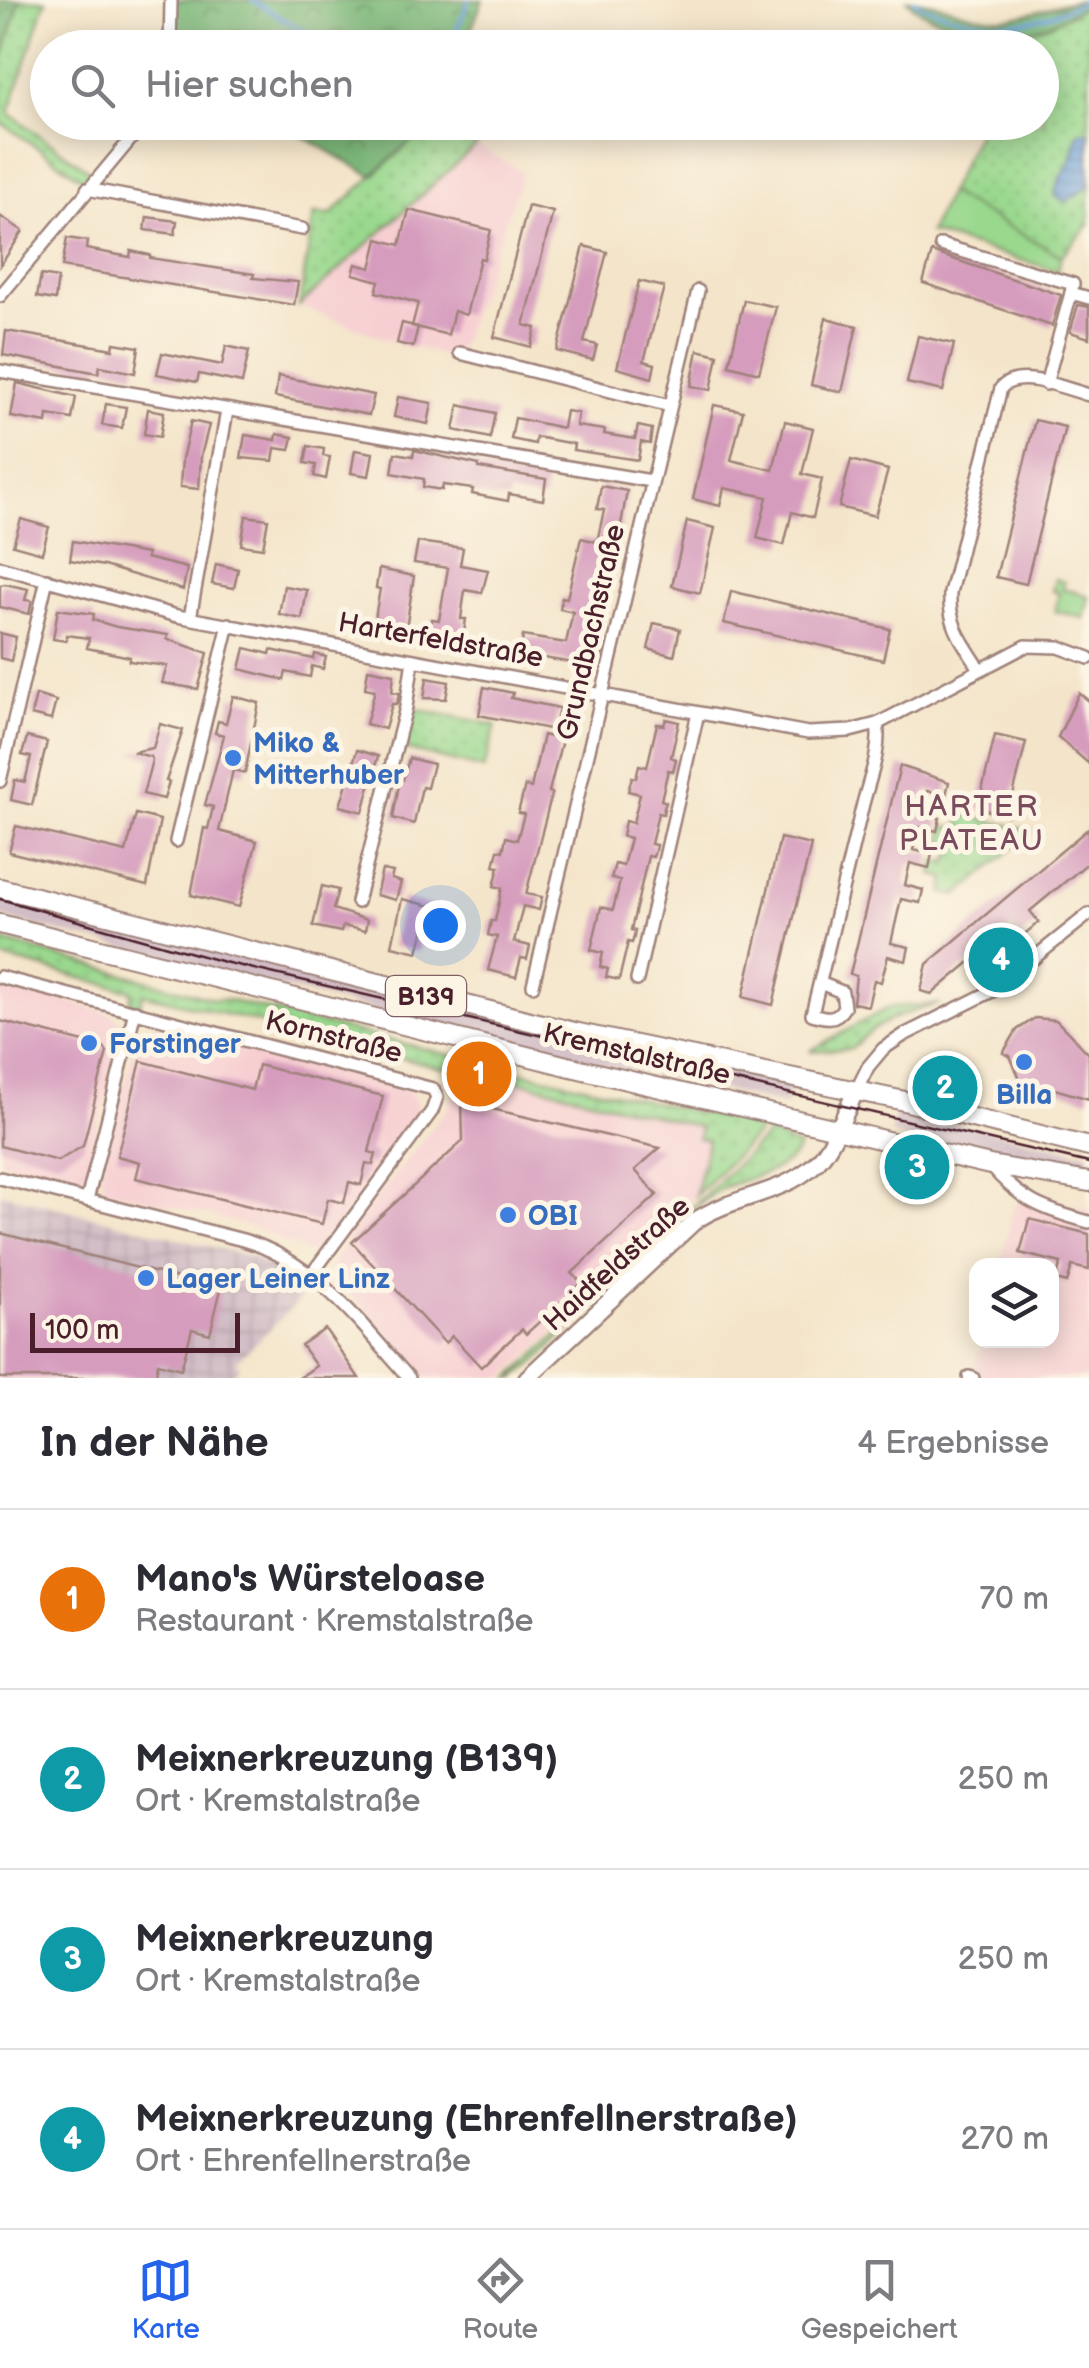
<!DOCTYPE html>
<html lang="de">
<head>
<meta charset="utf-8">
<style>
	:root { --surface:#fff; --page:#f7f7f7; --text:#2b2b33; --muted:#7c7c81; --line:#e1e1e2; --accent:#2563eb }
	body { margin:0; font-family:"Balsamiq Sans",sans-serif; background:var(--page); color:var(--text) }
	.controls { position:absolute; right:30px; bottom:30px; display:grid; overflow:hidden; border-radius:20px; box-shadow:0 5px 25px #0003 }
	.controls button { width:90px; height:90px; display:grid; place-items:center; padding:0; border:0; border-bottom:2px solid var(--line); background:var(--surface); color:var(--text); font:50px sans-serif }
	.scale { position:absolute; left:30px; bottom:25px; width:210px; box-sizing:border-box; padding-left:10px; border:5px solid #4a1f2b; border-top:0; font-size:28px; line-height:35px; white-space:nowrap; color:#4a1f2b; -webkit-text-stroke:8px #fcf5e5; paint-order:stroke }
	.you { position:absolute; left:440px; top:925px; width:35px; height:35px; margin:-25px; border:8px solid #fff; border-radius:50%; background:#1a73e8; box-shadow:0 0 0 15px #1a73e833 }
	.badge { display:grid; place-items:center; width:65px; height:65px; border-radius:50%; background:var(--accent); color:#fff; font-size:32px; font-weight:700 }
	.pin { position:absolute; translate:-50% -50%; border:5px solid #fff; box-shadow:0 2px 10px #0006 }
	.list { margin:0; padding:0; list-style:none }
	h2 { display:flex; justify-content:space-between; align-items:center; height:130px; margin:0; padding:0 40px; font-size:42px }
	h2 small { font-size:32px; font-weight:400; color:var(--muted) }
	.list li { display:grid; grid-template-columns:65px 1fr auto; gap:30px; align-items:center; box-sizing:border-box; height:180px; padding:0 40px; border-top:2px solid var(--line) }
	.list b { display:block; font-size:38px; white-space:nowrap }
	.list p { margin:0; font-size:32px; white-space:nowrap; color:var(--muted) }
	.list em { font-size:32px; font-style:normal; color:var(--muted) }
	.icon { flex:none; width:55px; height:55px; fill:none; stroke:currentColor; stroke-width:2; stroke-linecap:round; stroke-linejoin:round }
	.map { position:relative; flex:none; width:1089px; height:1378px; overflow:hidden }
	.search { position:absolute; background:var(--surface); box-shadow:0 5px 25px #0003; left:30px; right:30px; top:30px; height:110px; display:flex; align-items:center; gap:25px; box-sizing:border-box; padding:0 35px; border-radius:55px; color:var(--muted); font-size:38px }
	.sheet { height:850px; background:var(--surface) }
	nav { display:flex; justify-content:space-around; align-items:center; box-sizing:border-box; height:140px; border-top:2px solid var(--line); background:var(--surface); font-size:28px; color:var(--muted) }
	nav a { display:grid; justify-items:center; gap:5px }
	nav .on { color:var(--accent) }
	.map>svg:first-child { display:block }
	.built { fill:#f7cfd2 }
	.industrial { fill:url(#industrial-grid) }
	.railway { fill:#d2bdc6 }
	.grass { fill:url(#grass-dots); stroke:#727c5c; stroke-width:2.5 }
	.forest { fill:url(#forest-crowns); stroke:#626c52; stroke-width:2.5 }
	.park { fill:#9ad88e; stroke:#727c5c; stroke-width:2.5 }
	.water { fill:url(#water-rules); stroke:#5b6082; stroke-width:2.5 }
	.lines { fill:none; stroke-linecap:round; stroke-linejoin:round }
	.stream { stroke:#6ca0d8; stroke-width:4 }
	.building { fill:#d69cbd }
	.street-casing { stroke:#9f827a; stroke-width:16 }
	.secondary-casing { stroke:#9f827a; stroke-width:20 }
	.primary-casing { stroke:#9f827a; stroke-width:22 }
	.street { stroke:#fff; stroke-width:11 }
	.secondary { stroke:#fff; stroke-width:15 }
	.primary { stroke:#fff; stroke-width:18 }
	.tram { stroke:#4a1f2b; stroke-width:2.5 }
	.shop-dot { fill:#3f7fe0; stroke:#fcf5e5; stroke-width:4 }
	.labels { text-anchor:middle; stroke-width:10; stroke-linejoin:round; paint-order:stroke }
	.shield { fill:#fcf5e5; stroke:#7f5f63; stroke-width:2.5 }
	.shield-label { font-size:25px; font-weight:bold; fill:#4a1f2b }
	.street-label { font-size:28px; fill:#4a1f2b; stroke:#fcf5e5 }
	.shop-label { font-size:28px; font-weight:bold; fill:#366cbe; stroke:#fcf5e5; text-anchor:start }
	.neighbourhood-label { font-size:30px; letter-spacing:2.5px; fill:#7b4b5e; stroke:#fcf5e5 }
</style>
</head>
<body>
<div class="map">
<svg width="1089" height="1378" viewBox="0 0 1089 1378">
	<defs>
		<pattern id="industrial-grid" width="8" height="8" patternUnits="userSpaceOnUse" patternTransform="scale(2.5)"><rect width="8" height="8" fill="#d2bdc6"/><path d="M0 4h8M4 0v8" fill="none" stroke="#b6a2aa"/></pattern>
		<pattern id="grass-dots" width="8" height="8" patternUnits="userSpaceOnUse" patternTransform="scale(2.5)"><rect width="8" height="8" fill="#9ad88e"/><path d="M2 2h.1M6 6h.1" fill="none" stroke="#86b97b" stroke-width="1.8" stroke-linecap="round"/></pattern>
		<pattern id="forest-crowns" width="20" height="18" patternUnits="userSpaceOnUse" patternTransform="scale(2.5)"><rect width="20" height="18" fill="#7bb879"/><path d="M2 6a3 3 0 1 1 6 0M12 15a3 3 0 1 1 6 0" fill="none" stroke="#679563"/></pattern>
		<pattern id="water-rules" width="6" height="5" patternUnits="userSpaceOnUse" patternTransform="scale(2.5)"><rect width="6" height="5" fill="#6ca0d8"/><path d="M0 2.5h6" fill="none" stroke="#5b82af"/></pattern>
	</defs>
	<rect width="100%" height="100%" fill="#fcf5e5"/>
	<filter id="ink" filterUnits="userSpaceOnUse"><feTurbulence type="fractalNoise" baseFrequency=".01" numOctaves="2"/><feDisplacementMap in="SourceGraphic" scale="20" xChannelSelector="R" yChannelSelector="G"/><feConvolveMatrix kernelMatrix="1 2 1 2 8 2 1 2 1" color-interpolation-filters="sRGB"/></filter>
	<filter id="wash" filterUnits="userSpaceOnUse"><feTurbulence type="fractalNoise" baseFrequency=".0048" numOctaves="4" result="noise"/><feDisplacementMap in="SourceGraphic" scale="40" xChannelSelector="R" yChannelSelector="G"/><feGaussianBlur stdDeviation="2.25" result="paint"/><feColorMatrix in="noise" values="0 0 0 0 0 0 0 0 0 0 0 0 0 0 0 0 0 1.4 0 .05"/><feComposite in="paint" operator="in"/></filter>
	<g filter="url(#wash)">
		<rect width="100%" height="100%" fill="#f4e5ca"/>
		<g class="built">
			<polygon points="477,145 523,172 455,359 397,343 299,306"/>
			<polygon points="0,984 108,1012 119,1021 121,1037 86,1172 80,1181 0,1161"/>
			<polygon points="160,1024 392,1084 409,1091 415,1098 418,1113 414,1124 316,1252 311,1254 256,1228 104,1188 101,1174 136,1039 144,1027"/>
			<polygon points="466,1059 750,1124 757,1127 758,1133 561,1327 502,1378 428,1378 337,1280 331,1267 358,1222 446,1110 459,1087"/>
			<polygon points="1027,1193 1089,1209 1089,1378 972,1378 982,1341 1052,1340 1052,1266 1000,1265 1014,1207"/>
		</g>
		<polygon class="industrial" points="0,1193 255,1258 304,1286 303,1292 294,1306 236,1361 240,1367 228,1378 0,1378"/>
		<g class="railway">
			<polygon points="0,894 792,1083 785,1105 682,1080 569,1059 0,917"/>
			<polygon points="897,1110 1089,1154 1089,1177 989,1158 891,1134"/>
		</g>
		<g class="grass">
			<polygon points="20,0 46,0 9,113 94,174 86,181 0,122 0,67"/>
			<polygon points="1089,4 1089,225 1061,256 948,193 982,123 1042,122 1042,48 1019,47 1026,31 1049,25"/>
			<polygon points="431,123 442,123 477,145 299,306 314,214 330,215"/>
			<polygon points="411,708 496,725 484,769 401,748"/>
			<polygon points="962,814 1033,831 957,896 943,893 946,878 933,875 936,861 948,862 953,850 950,844 941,842 946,826 959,828"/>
			<polygon points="0,940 214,999 228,1000 466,1059 750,1124 757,1127 758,1133 695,1196 708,1140 698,1138 700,1127 476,1070 473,1080 462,1077 462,1073 143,994 140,1005 130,1002 132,991 0,957"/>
			<path d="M 940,1004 C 905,1013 876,1020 852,1049 L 809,1051 L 890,1007 Z"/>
			<path d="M 769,1133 L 799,1147 C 787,1174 748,1176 723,1188 C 714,1193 705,1200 696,1206 L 539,1359 L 515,1378 L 510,1378 L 592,1304 Z"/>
		</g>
		<g class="forest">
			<polygon points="0,0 20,0 0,67"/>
			<polygon points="174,0 483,0 464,47 173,48"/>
			<path d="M 907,0 C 941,0 969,20 1006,18 C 1035,16 1060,0 1089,0 L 1089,4 C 1070,14 1052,25 1032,30 C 1001,37 928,25 907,0 Z"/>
			<polygon points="280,123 431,123 372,176"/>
		</g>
		<g class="park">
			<polygon points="948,193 1061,256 1058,271 929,233"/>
			<polygon points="1055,579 1064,582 1063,589 1089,596 1084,618 1055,611 1059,593 1052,591"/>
		</g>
		<path class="water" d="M 1080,131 L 1089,132 L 1089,186 L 1066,202 L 1055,195 C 1057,180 1063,176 1069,163 C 1075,153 1073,142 1080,131 Z"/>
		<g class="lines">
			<g class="stream">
				<polyline points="252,0 331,48"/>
				<path d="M 915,0 L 920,5 C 984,29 1023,32 1086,0"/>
				<polyline points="449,48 469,0"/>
			</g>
		</g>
		<g id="blocks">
			<g class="building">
				<polygon points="528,206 553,212 524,325 536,328 531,347 494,337"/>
				<polygon points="409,210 491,230 484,259 480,258 466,315 454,311 448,335 412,326 418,303 376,292 379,281 353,274 356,264 371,268 378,239 400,245"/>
				<polygon points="0,216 23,231 0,266"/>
				<polygon points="147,217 177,221 175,234 145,230"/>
				<polygon points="67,238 87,241 86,249 130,257 131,251 150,255 150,258 254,274 253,278 298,282 294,305 62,267"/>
				<polygon points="584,246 607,252 584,342 597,345 593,360 557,351"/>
				<polygon points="932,252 1061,295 1052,326 923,283"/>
				<polygon points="41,275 58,278 55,300 37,297"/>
				<polygon points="639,281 664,287 644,361 655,364 652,378 617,368"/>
				<polygon points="744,300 776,307 759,373 729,365"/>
				<polygon points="1078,305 1089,307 1089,338 1070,332"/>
				<polygon points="826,318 857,326 842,392 811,385"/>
				<polygon points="402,323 418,327 413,347 397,343"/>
				<polygon points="6,331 113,349 114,343 139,347 135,373 100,366 98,373 3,355"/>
				<polygon points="918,336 954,344 943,391 907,383"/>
				<polygon points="226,346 249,351 242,383 199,374 197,382 157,374 162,353 222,365"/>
				<polygon points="698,350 718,355 711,390 691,386"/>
				<polygon points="278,376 374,395 369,415 275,397"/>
				<polygon points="17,383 76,397 72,419 48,415 47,423 11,417"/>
				<polygon points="398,397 432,403 428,424 394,417"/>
				<polygon points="106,404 126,407 122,428 102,425"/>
				<polygon points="459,405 495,413 490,438 454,430"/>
				<polygon points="714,405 743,411 731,460 773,470 785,421 813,428 802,474 822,479 813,518 792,512 784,545 757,538 767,497 724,488 720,506 693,499"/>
				<polygon points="148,409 164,412 160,437 144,434"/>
				<polygon points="566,411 578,413 576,426 605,430 604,434 635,439 638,426 652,429 650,444 641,442 638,460 573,450 574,444 536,437 535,444 511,439 515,418 563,428"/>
				<polygon points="1035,420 1065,427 1026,584 996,577"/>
				<polygon points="191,421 209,425 201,456 199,489 180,487 182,459"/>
				<polygon points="277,434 293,437 290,450 275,448 273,461 241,458 245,435 276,440"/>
				<polygon points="308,446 324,449 323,456 330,457 326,479 314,476 316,465 305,463"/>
				<polygon points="355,450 373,453 369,476 351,473"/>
				<polygon points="414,450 479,465 479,468 546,479 543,500 509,494 508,501 472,494 473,489 443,485 442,490 423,487 424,479 392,473 395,453 413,456"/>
				<polygon points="851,460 888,470 875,516 839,507"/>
				<polygon points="601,486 627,491 617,547 606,545 600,571 611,573 597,642 604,644 601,657 586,654 585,665 520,654 523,636 566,643 573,612 560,609 562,597 567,598 581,538 597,542 604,510 597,509"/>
				<polygon points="246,516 268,519 263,548 241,545"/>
				<polygon points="21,519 49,527 42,553 13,545"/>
				<polygon points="687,521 715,528 700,593 672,586"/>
				<polygon points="73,541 147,554 146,558 187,568 183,590 104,566 70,560"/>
				<polygon points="418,542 463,548 460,565 488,570 482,593 465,590 461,619 466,619 462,645 429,640 432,619 439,620 448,568 414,563"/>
				<polygon points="216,564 238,569 234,588 212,584"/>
				<polygon points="379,569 414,576 405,635 373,629 380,589 376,588"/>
				<polygon points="5,584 28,589 25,600 32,601 29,614 0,607 0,585"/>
				<polygon points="284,586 307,590 302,619 279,614"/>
				<polygon points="731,591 890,629 883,660 724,623"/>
				<polygon points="58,609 94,614 93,620 117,627 168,635 167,639 208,653 198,689 162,683 167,666 129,661 130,657 87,648 89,638 66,635 66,641 53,639"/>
				<polygon points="654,623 680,629 674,656 648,649"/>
				<polygon points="0,633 16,637 11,661 0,658"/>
				<polygon points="245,648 270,654 271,650 314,659 315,654 326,657 323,669 312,666 310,677 286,672 284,680 240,669"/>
				<polygon points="368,669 394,674 392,692 399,693 397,704 392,704 385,729 366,724 375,690 365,688"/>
				<polygon points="427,678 449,682 446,699 424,698"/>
				<polygon points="484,687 513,693 511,698 559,708 554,730 479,715"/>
				<polygon points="1079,693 1089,701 1089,764 1058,737"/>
				<polygon points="36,695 56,701 51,720 31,715"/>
				<polygon points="233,696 259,703 245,773 233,770 219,831 257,841 239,907 191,895 204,828 208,829 213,807 205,805 224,735 215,733 218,721 226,723"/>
				<polygon points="666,719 679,722 671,757 676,759 673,771 668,770 661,800 666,802 664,808 663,814 658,813 651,844 656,845 655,851 653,857 648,856 631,930 635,931 634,937 632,943 628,942 619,980 606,977 608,969 600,967 603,953 591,950 601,907 613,910 620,881 611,878 615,864 623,866 630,838 622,836 625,821 633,823 640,794 628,791 632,777 636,778 639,765 647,767 657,724 664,725"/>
				<polygon points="160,724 183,730 166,781 169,782 164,799 143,794 152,760 151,757 133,752 153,748"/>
				<polygon points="543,735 562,740 549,792 552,793 526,894 542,897 539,910 523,906 514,942 530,946 527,959 521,958 516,977 488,970 497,937 488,935 491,921 495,921 502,888 494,886 499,867 494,866 498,850 503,851 506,837 517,840 524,814 518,813 525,786 531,788"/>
				<polygon points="995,735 1026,742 1008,816 978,808"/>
				<polygon points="27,737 47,742 32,805 11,800 15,780 25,782 31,757 22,755"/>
				<polygon points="357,750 378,756 363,812 340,806"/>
				<polygon points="409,758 433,764 427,788 422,787 414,824 393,818 400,779 403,780"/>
				<polygon points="900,766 949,782 946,795 927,791 921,814 940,818 937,831 918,827 913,850 932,854 929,868 910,863 905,885 923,890 920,903 901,899 891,943 909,947 906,961 888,956 881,982 874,980 868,1006 853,1003 856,976 850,974"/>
				<polygon points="136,814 160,820 147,886 9,852 16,826 126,852"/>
				<polygon points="1089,828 1089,862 1030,911 1039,922 1021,937 1012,927 932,994 921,991 927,964"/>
				<polygon points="780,838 811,845 773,1005 743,997"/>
				<polygon points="382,870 393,872 391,879 401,882 396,900 376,895"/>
				<polygon points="322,886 338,890 333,909 367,920 365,931 343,926 341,932 313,926"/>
				<polygon points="402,899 443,909 439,925 426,922 418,952 392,946"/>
				<polygon points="1035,1018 1056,1020 1089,1054 1089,1099 1020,1079 1010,1056 1003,1053 1017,1030"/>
				<polygon points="0,1021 104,1047 107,1052 83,1146 58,1161 0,1146"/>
				<polygon points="141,1061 252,1090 258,1065 383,1096 369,1152 376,1154 373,1165 366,1163 361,1185 349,1182 344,1203 328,1199 322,1224 136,1178 140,1162 117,1156"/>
				<polygon points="462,1102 660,1148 635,1170 657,1195 572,1273 582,1283 526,1334 522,1329 481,1367 452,1336 445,1343 352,1242 463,1141"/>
				<polygon points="1029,1219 1089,1234 1089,1270 1072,1266 1067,1283 1056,1280 1061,1263 1020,1253"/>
				<polygon points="0,1233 221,1289 210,1334 192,1329 181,1369 158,1363 155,1378 0,1378"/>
				<polygon points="325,1329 359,1378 299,1378 316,1366 301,1345"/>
			</g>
		</g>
	</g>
	<g filter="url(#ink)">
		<use href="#blocks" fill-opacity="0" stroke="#9f827a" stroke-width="2.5"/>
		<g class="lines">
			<g class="street-casing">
				<g id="street">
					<polyline points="170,48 171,0"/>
					<polyline points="87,189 302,229"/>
					<polyline points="941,245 1073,284 1071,293 1089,298"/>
					<polyline points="0,296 145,122"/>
					<polyline points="460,353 670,406"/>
					<polyline points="0,371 651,481"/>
					<polyline points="1046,384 1071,293"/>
					<polyline points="0,567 177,616 808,733 850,731 877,724 1026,646 1059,647 1089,658"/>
					<polyline points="190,618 227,411"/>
					<path d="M 980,669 C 963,643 948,625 950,593 L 1001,388 C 1019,368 1066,389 1089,395"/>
					<polyline points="0,781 47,579"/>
					<polyline points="176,841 229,624"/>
					<polyline points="357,902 406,707 413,660"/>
					<polyline points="0,977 433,1089 437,1097 432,1111 311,1275"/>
					<polyline points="637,980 698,713"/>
					<path d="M 820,983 L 842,992 L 844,1007 C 836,1021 825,1018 812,1014 C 829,946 845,877 862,808 C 868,782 882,750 877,724"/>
					<polyline points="533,985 698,291"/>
					<polyline points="856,1091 868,1067 883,1049 904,1035 994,990 1089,914"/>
					<path d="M 990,1165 C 1020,1201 1044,1210 1089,1222"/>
					<path d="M 0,1178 L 243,1240 C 314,1260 362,1325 409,1378"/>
					<polyline points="87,1200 135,1011"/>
					<polyline points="969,1377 973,1378"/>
				</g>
			</g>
			<g class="secondary-casing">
				<path id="secondary" d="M 527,1378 L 695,1221 C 731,1196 782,1195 814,1165 C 833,1148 844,1114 856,1091"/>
			</g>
			<g class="primary-casing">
				<g id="primary">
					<polyline points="0,888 574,1032 900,1100 1089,1147"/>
					<polyline points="0,924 567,1066 990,1165 1089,1182"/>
				</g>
			</g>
			<use href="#street" class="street"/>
			<use href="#secondary" class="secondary"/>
			<use href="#primary" class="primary"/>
			<polyline class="tram" points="0,899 224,962 1089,1163"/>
		</g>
	</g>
	<g class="shop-dot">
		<circle cx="233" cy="758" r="10"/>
		<circle cx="89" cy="1043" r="10"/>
		<circle cx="1024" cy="1062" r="10"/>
		<circle cx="508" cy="1215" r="10"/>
		<circle cx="146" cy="1278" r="10"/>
	</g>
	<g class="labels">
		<rect class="shield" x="386" y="976" width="80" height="40" rx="8"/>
		<g class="shield-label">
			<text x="426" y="1005">B139</text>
		</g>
		<g class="street-label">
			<text transform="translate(590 632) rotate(-77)" y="10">Grundbachstraße</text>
			<text transform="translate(441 639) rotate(10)" y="10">Harterfeldstraße</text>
			<text transform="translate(334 1036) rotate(14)" y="10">Kornstraße</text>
			<text transform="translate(637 1053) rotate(13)" y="10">Kremstalstraße</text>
			<text transform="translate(616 1263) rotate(-42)" y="10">Haidfeldstraße</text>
		</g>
		<g class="shop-label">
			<text x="253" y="752">Miko &amp;<tspan x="253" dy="32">Mitterhuber</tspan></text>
			<text x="109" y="1053">Forstinger</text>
			<text x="1024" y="1104" text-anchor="middle">Billa</text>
			<text x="528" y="1225">OBI</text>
			<text x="166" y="1288">Lager Leiner Linz</text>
		</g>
		<g class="neighbourhood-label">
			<text x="972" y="816">HARTER<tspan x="972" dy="34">PLATEAU</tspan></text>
		</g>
	</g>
</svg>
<div class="controls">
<button><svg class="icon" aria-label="layers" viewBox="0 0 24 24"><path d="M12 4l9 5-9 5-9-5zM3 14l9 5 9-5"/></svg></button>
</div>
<div class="scale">100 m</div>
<div class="you"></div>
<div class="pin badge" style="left:479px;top:1074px;background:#e8710a">1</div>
<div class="pin badge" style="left:945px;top:1088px;background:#0f9aa8">2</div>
<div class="pin badge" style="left:917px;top:1167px;background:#0f9aa8">3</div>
<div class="pin badge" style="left:1001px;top:960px;background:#0f9aa8">4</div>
<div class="search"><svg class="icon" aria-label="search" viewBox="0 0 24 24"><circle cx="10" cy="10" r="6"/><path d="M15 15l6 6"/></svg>Hier suchen</div>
</div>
<section class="sheet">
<h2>In der Nähe<small>4 Ergebnisse</small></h2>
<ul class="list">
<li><span class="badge" style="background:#e8710a">1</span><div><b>Mano's Würsteloase</b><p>Restaurant · Kremstalstraße</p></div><em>70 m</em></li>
<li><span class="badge" style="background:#0f9aa8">2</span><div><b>Meixnerkreuzung (B139)</b><p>Ort · Kremstalstraße</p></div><em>250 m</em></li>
<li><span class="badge" style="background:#0f9aa8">3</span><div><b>Meixnerkreuzung</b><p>Ort · Kremstalstraße</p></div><em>250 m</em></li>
<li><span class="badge" style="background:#0f9aa8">4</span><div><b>Meixnerkreuzung (Ehrenfellnerstraße)</b><p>Ort · Ehrenfellnerstraße</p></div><em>270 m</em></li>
</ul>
</section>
<nav>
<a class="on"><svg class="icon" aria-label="map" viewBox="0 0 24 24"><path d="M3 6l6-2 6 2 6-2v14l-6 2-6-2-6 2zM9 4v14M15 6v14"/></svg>Karte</a>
<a><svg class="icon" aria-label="directions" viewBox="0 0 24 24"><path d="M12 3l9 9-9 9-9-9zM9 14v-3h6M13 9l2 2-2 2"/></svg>Route</a>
<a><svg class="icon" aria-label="saved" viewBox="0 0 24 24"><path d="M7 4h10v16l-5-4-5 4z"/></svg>Gespeichert</a>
</nav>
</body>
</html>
